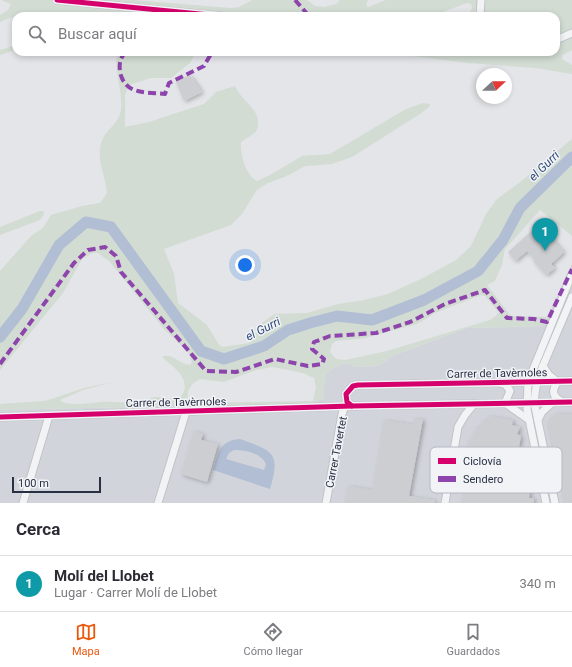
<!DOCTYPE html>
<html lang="es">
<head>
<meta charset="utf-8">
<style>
	:root { --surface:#fff; --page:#f7f7f7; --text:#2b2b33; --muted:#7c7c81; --line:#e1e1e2; --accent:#ea580c }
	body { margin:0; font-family:Roboto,sans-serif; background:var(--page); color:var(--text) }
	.compass { position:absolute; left:476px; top:68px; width:36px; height:36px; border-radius:50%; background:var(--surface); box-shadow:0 2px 6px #0003; rotate:68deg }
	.scale { position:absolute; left:12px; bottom:10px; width:89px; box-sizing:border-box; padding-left:4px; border:2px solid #293043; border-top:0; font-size:11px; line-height:14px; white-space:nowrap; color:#293043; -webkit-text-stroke:3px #f1f3f7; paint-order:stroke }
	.you { position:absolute; left:245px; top:265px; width:14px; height:14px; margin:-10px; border:3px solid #fff; border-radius:50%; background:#1a73e8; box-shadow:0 0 0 6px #1a73e833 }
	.badge { display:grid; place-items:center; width:26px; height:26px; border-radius:50%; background:var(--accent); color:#fff; font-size:13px; font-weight:700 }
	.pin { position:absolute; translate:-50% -33px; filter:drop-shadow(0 1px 2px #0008) }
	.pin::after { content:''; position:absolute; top:21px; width:14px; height:12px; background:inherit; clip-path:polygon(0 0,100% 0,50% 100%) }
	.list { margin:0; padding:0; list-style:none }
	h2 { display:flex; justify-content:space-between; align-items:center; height:52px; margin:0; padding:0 16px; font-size:17px }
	h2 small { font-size:13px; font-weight:400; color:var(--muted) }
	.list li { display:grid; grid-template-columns:26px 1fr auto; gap:12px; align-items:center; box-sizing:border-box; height:56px; padding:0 16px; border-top:1px solid var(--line) }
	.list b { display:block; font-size:15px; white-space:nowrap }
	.list p { margin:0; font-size:13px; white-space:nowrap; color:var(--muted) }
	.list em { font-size:13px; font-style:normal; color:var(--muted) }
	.icon { flex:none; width:22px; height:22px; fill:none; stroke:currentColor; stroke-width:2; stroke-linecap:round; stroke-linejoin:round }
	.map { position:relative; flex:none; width:572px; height:503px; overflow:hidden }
	.search { position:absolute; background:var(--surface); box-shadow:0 2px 6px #0003; left:12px; right:12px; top:12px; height:44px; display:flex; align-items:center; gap:10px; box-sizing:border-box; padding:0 14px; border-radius:12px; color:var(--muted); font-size:15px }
	.sheet { height:108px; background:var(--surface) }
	nav { display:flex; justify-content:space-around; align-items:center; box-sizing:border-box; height:56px; border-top:1px solid var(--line); background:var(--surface); font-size:11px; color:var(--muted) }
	nav a { display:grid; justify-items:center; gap:2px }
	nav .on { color:var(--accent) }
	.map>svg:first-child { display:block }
	.built { fill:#d1d4db }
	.green { fill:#d2dcd3; fill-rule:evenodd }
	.water { fill:#b1bed4; fill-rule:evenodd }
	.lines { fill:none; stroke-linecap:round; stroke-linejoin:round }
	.river { stroke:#b1bed4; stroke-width:11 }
	.building { fill:#cdced2; filter:url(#shadow) }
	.minor-casing { stroke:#c1c3c6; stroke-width:9 }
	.minor { stroke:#f2f3f5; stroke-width:7 }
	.quiet { stroke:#8e44ad; stroke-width:4; stroke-dasharray:8 4; stroke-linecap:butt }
	.cycleway-casing { stroke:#f1f3f7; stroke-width:8 }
	.cycleway { stroke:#d6006c; stroke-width:5 }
	.labels { text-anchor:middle; stroke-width:3; stroke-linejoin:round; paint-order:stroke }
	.street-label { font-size:11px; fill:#293043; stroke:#f1f3f7 }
	.water-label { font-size:12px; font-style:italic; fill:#314b78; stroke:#f1f3f7 }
	.key { fill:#f1f3f7; stroke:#b5b8c1; stroke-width:1 }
	.key-label { font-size:11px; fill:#293043 }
</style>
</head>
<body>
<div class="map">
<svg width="572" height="503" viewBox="0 0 572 503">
	<defs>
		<filter id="shadow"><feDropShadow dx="2" dy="1.5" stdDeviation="2" flood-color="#0004"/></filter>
	</defs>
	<rect width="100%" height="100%" fill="#e3e5e8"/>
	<polygon class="built" points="572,264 572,503 0,503 0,410 312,403 324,398 324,385 326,374 334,367 346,363 357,367 378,366 395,355 467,328 544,326"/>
	<g class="green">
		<path d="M 1,0 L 133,0 L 231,8 L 239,7 L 252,0 L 307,0 L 315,6 L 324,7 L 336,4 L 340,0 L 368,0 L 366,5 L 368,7 L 386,0 L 477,0 L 477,16 L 468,16 L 472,8 L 471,4 L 467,3 L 432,16 L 404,13 L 393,16 C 302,16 211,17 120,16 C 84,15 33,5 0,22 L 0,15 L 8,10 L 11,4 Z"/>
		<polygon points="486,0 572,0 572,29 556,36 556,16 486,16 484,11"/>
		<polygon points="572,38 572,50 563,55 562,59 572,65 572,74 536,68 468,63 381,52 556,52 556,44"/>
		<polygon points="16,45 16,50 0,55 0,50"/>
		<path d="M 117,52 L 196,52 L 190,63 L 171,78 L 151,78 L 129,85 L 125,95 L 125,127 L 149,122 L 204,104 L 216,92 L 235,86 C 242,103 265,110 256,132 L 241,142 C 240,154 245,174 257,181 L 270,175 L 302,156 L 330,154 L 406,109 L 423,103 L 430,104 L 429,107 L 420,114 L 352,157 L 332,164 L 305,166 L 289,175 L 266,184 L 256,191 L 242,214 L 231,225 L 164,249 L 174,274 L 178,303 L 207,325 L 219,345 L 223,347 L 249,343 L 263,322 L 275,314 L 307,313 L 338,304 L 364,300 L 388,294 L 423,278 L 456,260 L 471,246 L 486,214 L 496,200 L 524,179 L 572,139 L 572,236 L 540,210 L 505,249 L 502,265 L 495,281 L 487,285 L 511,316 L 548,317 L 545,326 L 467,328 L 395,355 L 378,366 L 357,367 L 346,363 L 334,367 L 326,374 L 324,385 L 324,398 L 312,403 L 0,410 L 0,404 L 45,401 L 84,388 L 113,382 L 83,390 L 60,400 C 66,407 92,403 101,402 C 114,401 129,404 141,402 C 146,402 150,397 156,397 C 162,397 167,400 174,399 C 178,399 181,397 183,393 C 191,378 171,365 162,357 C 173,352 179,365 190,365 L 192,362 L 188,352 L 164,329 L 109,261 L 98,253 L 92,253 L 82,259 L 63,293 L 0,370 L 0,271 L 31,236 L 43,228 L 51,215 L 82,206 L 100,203 L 107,193 C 106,176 95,158 102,141 C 106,129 119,124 121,110 C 123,91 114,72 117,52 ZM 481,295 L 485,296 L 498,312 L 496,316 L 490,320 L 387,351 L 345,360 L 337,359 L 333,356 L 330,351 L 332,344 L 336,341 L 365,338 L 417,324 L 435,313 ZM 273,367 L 303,373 L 314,378 L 316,387 L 313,401 L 194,403 L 188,401 C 186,391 191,383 200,379 L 224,382 L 256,370 Z"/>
		<polygon points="40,211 43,211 44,214 40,220 0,235 0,227"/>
	</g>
	<path class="water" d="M 240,439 C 273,451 281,452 270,489 L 213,470 C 218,453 220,440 240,439 ZM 234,450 C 245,450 261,453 266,464 L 264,470 L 226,459 L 229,453 Z"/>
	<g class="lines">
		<polyline class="river" points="0,337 22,309 59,245 86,222 111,227 201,351 224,359 264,346 288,330 310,323 337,316 372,320 424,300 478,271 503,240 520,208 572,157"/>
	</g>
	<g class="building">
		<polygon points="190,75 202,92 184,101 176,82"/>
		<polygon points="536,227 548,241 552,238 564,252 551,264 555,268 546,275 533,261 535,260 527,251 515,261 508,252"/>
		<polygon points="555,414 572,414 572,503 565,503 548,423 549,419"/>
		<polygon points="488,416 513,420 512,425 520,427 517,434 521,436 517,458 527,461 523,481 531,484 529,498 534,498 534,503 462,503 469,439 474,436 475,428 480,428 482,421 487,421"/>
		<polygon points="414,419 423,419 409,496 435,500 435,503 345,503 348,486 373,490 384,420 414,425"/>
		<polygon points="194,431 203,434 201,440 218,444 207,482 181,474"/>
	</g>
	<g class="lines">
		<g class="minor-casing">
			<g id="minor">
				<polyline points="57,0 220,16"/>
				<polyline points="480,16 481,0"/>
				<polyline points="556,40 572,33"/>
				<polyline points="543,366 549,375 557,381"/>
				<path d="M 558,381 C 551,391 552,397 563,402"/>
				<polyline points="572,381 358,385 353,386 346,394 347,402 352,406 572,402"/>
				<polyline points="500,383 506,385 510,391 505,403"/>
				<polyline points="505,403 529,420"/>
				<polyline points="0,417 352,406"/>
				<polyline points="538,420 542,412 553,402"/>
				<polyline points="23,503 49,416"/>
				<polyline points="158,503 186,412"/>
				<polyline points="326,503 342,414 346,403"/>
				<polyline points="445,503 458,427 465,415 474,404"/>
				<polyline points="546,503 527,409 528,382 572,274"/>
				<polyline points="555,503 534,402 537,380 572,297"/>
			</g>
		</g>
		<use href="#minor" class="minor"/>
		<g class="quiet">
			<polyline points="295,0 309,16"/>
			<path d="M 126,52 C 120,57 119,64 120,72 C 125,95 145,92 165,94 L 169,83 L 204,66 L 212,52"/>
			<polyline points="0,364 74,263 88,250 105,247 116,256 121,272 206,371 236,372 275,359 308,366 322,364 324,359 312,349 314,342 330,336 376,333 410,322 445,304 485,290 507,318 534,319 547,322 572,269"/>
		</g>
		<g class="cycleway-casing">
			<g id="cycleway">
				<polyline points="57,0 220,16"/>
				<polyline points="572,381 358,385 353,386 346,394 347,402 352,406 572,402"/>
				<polyline points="0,417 352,406"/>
			</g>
		</g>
		<use href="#cycleway" class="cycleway"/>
	</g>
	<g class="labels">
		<g class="street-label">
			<text transform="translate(497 373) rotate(-1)" y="4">Carrer de Tavèrnoles</text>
			<text transform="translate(176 402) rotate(-1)" y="4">Carrer de Tavèrnoles</text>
			<text transform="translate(336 452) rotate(-79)" y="4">Carrer Tavertet</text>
		</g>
		<g class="water-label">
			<text transform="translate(544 166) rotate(-44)" y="4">el Gurri</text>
			<text transform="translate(263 329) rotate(-27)" y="4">el Gurri</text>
		</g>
	</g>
	<rect x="430" y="447" width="132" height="46" rx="6" class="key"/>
	<rect x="438" y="458" width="18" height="6" fill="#d6006c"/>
	<rect x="438" y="476" width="18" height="6" fill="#8e44ad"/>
	<g class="key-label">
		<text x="463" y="465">Ciclovía</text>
		<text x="463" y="483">Sendero</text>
	</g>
</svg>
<svg class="compass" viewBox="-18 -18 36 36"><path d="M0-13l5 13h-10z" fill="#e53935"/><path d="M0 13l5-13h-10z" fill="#7c7c81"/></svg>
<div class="scale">100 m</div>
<div class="you"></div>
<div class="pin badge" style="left:545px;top:251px;background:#0f9aa8">1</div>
<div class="search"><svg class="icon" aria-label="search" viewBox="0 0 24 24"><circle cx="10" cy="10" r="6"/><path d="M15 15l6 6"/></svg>Buscar aquí</div>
</div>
<section class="sheet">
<h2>Cerca<small></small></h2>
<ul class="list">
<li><span class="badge" style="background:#0f9aa8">1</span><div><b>Molí del Llobet</b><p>Lugar · Carrer Molí de Llobet</p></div><em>340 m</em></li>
</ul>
</section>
<nav>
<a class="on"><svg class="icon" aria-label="map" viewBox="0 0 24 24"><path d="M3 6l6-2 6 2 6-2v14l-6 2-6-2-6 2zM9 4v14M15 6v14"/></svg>Mapa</a>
<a><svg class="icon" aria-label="directions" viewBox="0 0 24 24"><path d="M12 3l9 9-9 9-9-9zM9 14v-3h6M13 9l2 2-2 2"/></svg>Cómo llegar</a>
<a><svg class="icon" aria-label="saved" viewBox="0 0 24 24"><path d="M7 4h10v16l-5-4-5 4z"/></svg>Guardados</a>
</nav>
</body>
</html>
